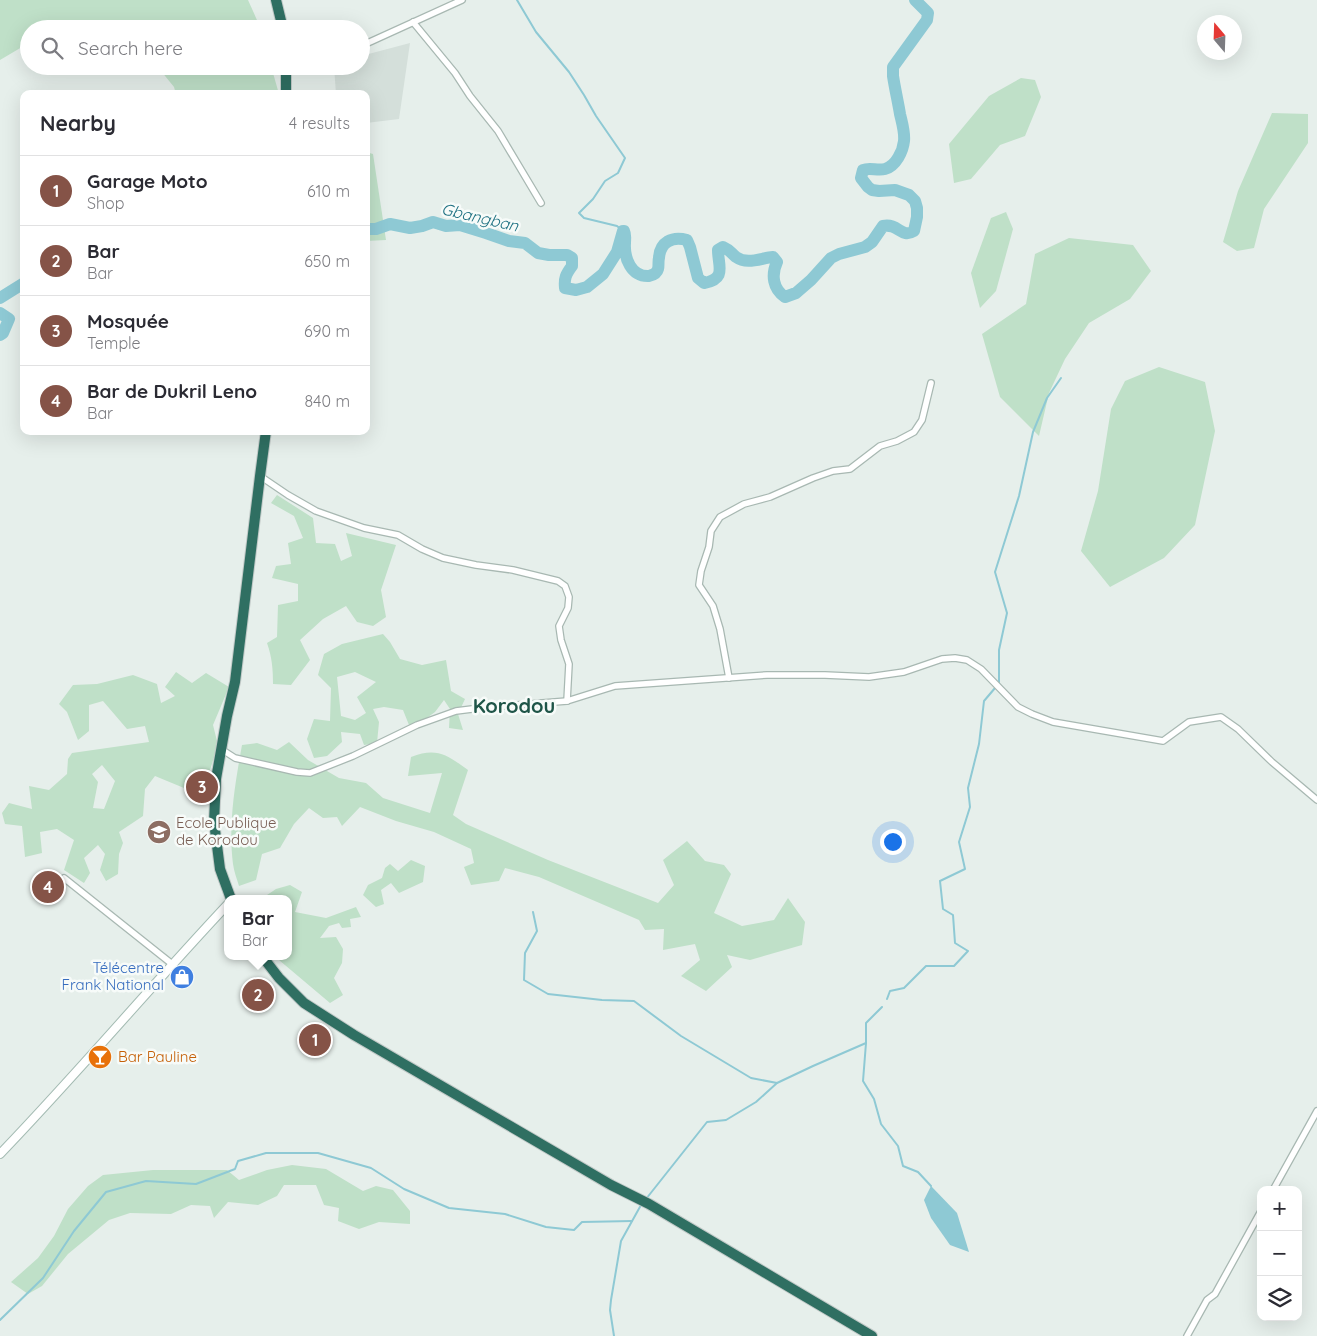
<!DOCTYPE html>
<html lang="en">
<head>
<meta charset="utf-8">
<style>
	:root { --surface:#fff; --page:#f2f2f3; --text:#2b2b33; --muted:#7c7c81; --line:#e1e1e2; --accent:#855347 }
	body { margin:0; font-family:Quicksand,sans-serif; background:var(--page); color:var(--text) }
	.controls { position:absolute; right:15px; bottom:15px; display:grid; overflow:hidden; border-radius:10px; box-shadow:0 5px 20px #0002 }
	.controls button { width:45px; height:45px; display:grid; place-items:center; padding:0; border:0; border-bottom:1px solid var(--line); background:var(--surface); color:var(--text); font:25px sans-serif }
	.compass { position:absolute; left:1197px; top:15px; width:45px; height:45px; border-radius:50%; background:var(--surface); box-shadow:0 5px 20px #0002; rotate:341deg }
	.you { position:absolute; left:892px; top:841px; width:18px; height:18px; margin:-12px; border:4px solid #fff; border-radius:50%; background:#1a73e8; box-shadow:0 0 0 8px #1a73e833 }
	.badge { display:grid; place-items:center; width:32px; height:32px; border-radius:50%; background:var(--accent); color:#fff; font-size:16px; font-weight:700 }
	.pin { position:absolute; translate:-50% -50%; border:2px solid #fff; box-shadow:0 1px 5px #0006 }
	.popup { position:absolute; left:224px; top:895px; width:68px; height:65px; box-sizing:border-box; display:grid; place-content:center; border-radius:10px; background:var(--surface); filter:drop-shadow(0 1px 4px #0005); font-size:16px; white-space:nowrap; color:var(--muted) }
	.popup b { font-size:19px; color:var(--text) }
	.popup::after { content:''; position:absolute; left:50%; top:100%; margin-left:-10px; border:10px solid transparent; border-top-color:var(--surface) }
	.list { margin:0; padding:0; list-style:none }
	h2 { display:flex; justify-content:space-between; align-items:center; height:65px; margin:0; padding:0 20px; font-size:21px }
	h2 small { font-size:16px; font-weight:400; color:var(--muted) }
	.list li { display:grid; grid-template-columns:32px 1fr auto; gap:15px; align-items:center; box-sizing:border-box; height:70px; padding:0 20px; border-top:1px solid var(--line) }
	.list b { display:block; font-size:19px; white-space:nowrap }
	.list p { margin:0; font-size:16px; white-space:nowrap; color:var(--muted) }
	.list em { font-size:16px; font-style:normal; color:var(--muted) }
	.icon { flex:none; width:28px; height:28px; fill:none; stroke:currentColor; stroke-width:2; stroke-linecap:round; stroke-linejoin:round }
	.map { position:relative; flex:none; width:1317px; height:1336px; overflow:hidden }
	.search { position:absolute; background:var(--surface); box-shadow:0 5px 20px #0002; left:20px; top:20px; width:350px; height:55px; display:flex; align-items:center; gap:12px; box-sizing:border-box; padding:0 18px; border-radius:28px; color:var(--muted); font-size:19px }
	.panel { position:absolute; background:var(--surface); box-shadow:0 5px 20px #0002; left:20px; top:90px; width:350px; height:345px; border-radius:10px }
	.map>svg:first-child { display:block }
	.built { fill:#d4dfda }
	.green { fill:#bfe0c8; fill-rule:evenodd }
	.water { fill:#8ec9d4 }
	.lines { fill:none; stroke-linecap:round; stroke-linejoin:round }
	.stream { stroke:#8ec9d4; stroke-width:2 }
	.river { stroke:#8ec9d4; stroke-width:12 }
	.street-casing { stroke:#a8b8b2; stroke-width:8 }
	.secondary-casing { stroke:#a4bbb3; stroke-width:10 }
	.highway-casing { stroke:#c2cac8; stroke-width:12 }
	.street { stroke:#fff; stroke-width:5.5 }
	.secondary { stroke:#fff; stroke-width:8 }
	.highway { stroke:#2f6f62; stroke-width:10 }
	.labels { text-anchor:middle; stroke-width:5; stroke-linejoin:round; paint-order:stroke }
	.education-label { font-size:15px; fill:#785e54; stroke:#f7fbf9; text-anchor:start }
	.shop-label { font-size:15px; fill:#366cbe; stroke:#f7fbf9; text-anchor:end }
	.food-label { font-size:15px; fill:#c56008; stroke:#f7fbf9; text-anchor:start }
	.water-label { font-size:16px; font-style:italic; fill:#1c6f80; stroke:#f7fbf9 }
	.district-label { font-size:20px; font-weight:bold; fill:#1f5548; stroke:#f7fbf9 }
</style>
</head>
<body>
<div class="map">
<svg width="1317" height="1336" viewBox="0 0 1317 1336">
	<rect width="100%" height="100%" fill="#e6efeb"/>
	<polygon class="built" points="410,43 399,119 366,123 366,94 336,94 334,66 361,66 361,56"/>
	<g class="green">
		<polygon points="0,0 248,0 261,29 102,29 98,26 85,29 29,29 29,45 22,47 0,60"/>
		<polygon points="157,66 271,66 279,94 176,94 174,87"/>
		<polygon points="1021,78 1035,80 1041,97 1025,136 1000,145 971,179 954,183 949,144 989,96"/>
		<polygon points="1272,113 1308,114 1308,143 1264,209 1254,248 1237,251 1223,242 1238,191"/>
		<polygon points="366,152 373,154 386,240 366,241"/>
		<polygon points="1006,212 1013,229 996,291 980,308 971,273 991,218"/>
		<polygon points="1069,238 1133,245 1151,271 1130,299 1089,323 1065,359 1049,393 1039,436 1000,397 982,334 1026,304 1035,254"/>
		<polygon points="1159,367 1205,382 1215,431 1195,525 1164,558 1110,587 1081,551 1098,491 1111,409 1125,381"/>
		<path d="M 277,495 L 313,518 L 316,543 L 335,544 L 341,561 L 352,556 L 346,533 L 396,545 L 381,590 L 386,617 L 373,626 L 357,622 L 346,606 L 323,619 L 300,640 L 310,660 L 291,685 L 273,684 C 273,669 272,657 267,643 L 277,637 L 278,605 L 298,601 L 298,584 L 272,578 L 276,566 L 291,564 L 288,543 L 303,538 L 294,516 L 271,503 Z"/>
		<path d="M 383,634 L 390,642 L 400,659 L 422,665 L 446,660 L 451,691 L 465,699 L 458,714 L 463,730 L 449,728 L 450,709 L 444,700 L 435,712 L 417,725 L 409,725 L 403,710 L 384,707 L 373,709 L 379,722 L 377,743 L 364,745 L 360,734 L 341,732 L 342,742 L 327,756 L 314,758 L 307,739 L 314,719 L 330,721 L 331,688 L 318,675 L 324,654 L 342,644 ZM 355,672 L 376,682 L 357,697 L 366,713 L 355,720 L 341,716 L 337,677 Z"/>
		<path d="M 176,672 L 192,683 L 206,673 L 229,687 L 213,725 L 218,745 L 210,770 L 196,772 L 184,788 L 155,776 L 145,789 L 143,816 L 119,832 L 123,843 L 119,854 L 118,874 L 106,881 L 100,870 L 105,854 L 98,845 L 84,858 L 90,873 L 84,883 L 64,870 L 74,840 L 57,829 L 40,832 L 42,853 L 25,857 L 22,826 L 5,824 L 2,813 L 9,803 L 32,809 L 29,786 L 49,790 L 67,774 L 68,759 L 72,753 L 149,742 L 145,726 L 127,729 L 103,701 L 89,705 L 89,731 L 78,740 L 67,712 L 59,704 L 73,685 L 97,684 L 133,675 L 157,684 L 161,703 L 175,696 L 165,687 ZM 102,765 L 115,781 L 104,809 L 93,808 L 98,782 L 92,774 Z"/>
		<path d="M 289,742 L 308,760 L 339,778 L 366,783 L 383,798 L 430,813 L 442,773 L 408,776 L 411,757 C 437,747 447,755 468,770 L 453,815 L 466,824 L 548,860 L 658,903 L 674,885 L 663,860 L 687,841 L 705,861 L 724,865 L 731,874 L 714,913 L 742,926 L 774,920 L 788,898 L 805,922 L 802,945 L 750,960 L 727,955 L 732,967 L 706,991 L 681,976 L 700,960 L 695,944 L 663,950 L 664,929 L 645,930 L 639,920 L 539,877 L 505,868 L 499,881 L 471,885 L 464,867 L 474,863 L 471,849 L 434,832 L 396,821 L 360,807 L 342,826 L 337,817 L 323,818 L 309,808 L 294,824 L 280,848 L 262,854 L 256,880 L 239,886 C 237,879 234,872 233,864 C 228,824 235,784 242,745 L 257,743 L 277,750 Z"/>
		<polygon points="411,860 425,866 423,882 399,893 391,883 381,890 384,904 376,907 363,895 368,885 382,878 385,868 390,864 398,871"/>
		<polygon points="290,885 302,892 295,912 326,918 356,907 361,917 350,919 351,927 342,928 339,923 329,926 320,938 336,937 343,949 342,963 334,978 343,995 330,1003 279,960 277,956 288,956 288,899 268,899 267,895 276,889"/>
		<polygon points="292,1165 326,1169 363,1191 376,1186 393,1190 410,1211 410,1224 379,1222 359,1229 338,1221 339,1208 324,1205 316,1185 284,1185 277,1196 258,1205 228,1202 214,1218 210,1206 191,1205 171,1214 130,1213 109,1220 68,1254 42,1286 28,1294 11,1282 38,1258 54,1236 68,1209 88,1186 103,1175 153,1170 227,1170 239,1180 267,1170"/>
	</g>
	<polygon class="water" points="931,1186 957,1213 969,1252 950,1245 931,1218 924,1200"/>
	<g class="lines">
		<g class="stream">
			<polyline points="517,0 536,32 569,72 584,95 596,116 625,158 618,173 605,181 593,199 579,213 584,218 617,226 623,231"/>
			<polyline points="999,684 999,650 1007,613 995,572 1019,496 1033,432 1047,398 1061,378"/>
			<polyline points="533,912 537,931 525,953 524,980 548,994 602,1000 634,1001 681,1036 751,1078 777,1083"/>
			<polyline points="887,999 890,991 904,988 926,966 954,966 968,951 955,943 953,915 943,909 940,881 965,869 959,842 970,807 968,788 979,744 984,701 995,688"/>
			<polyline points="882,1007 866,1023 866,1043 863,1081 874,1099 881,1124 898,1146 903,1166 918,1172 931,1186"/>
			<polyline points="646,1199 707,1122 726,1120 756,1102 777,1083 813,1066 866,1043"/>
			<polyline points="0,1320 43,1278 74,1231 106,1192 146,1181 196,1184 235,1169 238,1161 266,1153 318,1153 371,1168 404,1189 449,1208 505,1214 546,1227 574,1230 582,1222 632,1221"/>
			<polyline points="614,1336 610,1310 611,1300 621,1241 641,1205"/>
		</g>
		<g class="river">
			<path d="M 366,229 L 376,229 L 390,224 L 410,228 L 422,226 L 433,222 L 446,226 L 460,225 L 486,233 L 509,241 L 525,243 L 538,253 L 549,255 L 567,255 L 572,258 L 572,266 C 566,274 564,278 565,288 L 576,290 L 587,287 L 603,274 L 617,252 L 623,231 L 624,231 C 626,235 625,238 625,243 C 624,258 631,277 649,276 C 653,275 657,273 658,269 C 659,266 658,261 659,258 C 660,242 672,236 687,240 L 690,247 L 698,278 L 704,283 C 727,279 718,266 718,250 L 723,247 C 730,250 731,253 736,257 C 747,265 761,258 773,257 L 777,262 C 771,275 773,289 785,297 L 796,293 L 811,280 L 831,258 L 839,254 L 865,247 L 872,242 L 883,226 C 899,223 901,239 914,231 L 917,217 L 917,208 L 915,201 L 909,195 L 895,190 L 879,191 L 872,190 L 868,187 L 861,178 L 863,170 C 870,167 877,171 885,169 C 896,166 903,151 904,141 C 905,132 902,123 900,114 C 898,102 895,89 893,76 L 893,67 L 927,20 L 928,13 L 915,0"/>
			<polyline points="0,298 24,283"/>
			<polyline points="0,313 9,319 3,333 0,335"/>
		</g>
		<g class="street-casing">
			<g id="street">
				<polyline points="413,22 455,73 470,96 498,131 541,203"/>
				<polyline points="361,46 462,0"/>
				<polyline points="260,476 288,495 316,511 364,528 398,535 422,549 443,558 476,565 513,570 558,581 565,586 569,597 568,608 559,626 561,640 569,664 567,701"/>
				<polyline points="729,678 720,629 713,606 699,585 701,571 709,547 711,531 720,517 744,504 770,497 813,478 833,471 850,469 880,446 897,441 914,432 922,420 931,383"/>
				<polyline points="221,749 235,758 297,772 310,773 353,756 417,725 456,711 480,708 567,701 615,686 767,675 825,675 869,677 904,672 942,659 955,658 967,660 981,669 1018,707 1032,714 1053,722 1163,741 1189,722 1221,717 1238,729 1272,762 1317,800"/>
				<polyline points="64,878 172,964"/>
				<polyline points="1273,1190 1317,1111"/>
				<polyline points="1187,1336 1207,1300 1215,1294 1261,1211"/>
			</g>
		</g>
		<g class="secondary-casing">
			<path id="secondary" d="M 0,1154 C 78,1073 151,986 228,904"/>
		</g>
		<g class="highway-casing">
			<g id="highway">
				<polyline points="276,0 283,29"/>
				<polyline points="286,94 286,66"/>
				<polyline points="231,899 220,869 214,822 216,779 227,716 235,682 260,476 266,431"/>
				<polyline points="262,956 279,978 304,1003 354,1035 611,1185 649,1204 872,1336"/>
			</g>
		</g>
		<use href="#street" class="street"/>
		<use href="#secondary" class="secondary"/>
		<use href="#highway" class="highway"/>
	</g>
	<defs>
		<g id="school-disc" transform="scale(1.25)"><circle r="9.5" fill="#8d6e63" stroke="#f7fbf9"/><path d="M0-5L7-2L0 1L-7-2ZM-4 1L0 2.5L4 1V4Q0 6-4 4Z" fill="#fff"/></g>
		<g id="shop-disc" transform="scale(1.25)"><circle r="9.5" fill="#3f7fe0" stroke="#f7fbf9"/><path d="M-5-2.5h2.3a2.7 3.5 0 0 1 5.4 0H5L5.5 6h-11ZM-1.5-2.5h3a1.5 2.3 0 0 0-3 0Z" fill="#fff"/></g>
		<g id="bar-disc" transform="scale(1.25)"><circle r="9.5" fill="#e8710a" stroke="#f7fbf9"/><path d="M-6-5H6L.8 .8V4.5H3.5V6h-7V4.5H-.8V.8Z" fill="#fff"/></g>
	</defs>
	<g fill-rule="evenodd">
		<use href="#school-disc" x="159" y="832"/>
		<use href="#shop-disc" x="182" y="977"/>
		<use href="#bar-disc" x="100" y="1057"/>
	</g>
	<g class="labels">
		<g class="education-label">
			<text x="176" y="828">Ecole Publique<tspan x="176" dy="17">de Korodou</tspan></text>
		</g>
		<g class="shop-label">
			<text x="164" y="973">Télécentre<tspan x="164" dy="17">Frank National</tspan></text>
		</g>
		<g class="food-label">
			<text x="118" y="1062">Bar Pauline</text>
		</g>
		<g class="water-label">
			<text transform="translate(480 217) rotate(13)" y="6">Gbangban</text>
		</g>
		<g class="district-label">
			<text x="514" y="713">Korodou</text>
		</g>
	</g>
</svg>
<div class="controls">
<button>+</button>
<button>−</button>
<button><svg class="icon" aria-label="layers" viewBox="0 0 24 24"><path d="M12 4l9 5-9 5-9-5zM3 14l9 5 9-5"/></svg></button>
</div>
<svg class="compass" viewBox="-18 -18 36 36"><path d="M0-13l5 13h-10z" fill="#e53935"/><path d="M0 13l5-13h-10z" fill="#7c7c81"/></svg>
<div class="you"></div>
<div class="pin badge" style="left:315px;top:1040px">1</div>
<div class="pin badge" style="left:258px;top:995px">2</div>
<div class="popup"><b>Bar</b>Bar</div>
<div class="pin badge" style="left:202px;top:787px">3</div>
<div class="pin badge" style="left:48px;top:887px">4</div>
<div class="search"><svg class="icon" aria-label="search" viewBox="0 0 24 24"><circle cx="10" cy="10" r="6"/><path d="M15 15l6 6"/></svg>Search here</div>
<section class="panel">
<h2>Nearby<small>4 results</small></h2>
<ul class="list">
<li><span class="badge">1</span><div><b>Garage Moto</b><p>Shop</p></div><em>610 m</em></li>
<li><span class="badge">2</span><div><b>Bar</b><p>Bar</p></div><em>650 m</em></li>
<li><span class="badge">3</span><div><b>Mosquée</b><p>Temple</p></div><em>690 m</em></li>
<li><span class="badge">4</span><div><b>Bar de Dukril Leno</b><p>Bar</p></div><em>840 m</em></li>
</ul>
</section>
</div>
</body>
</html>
